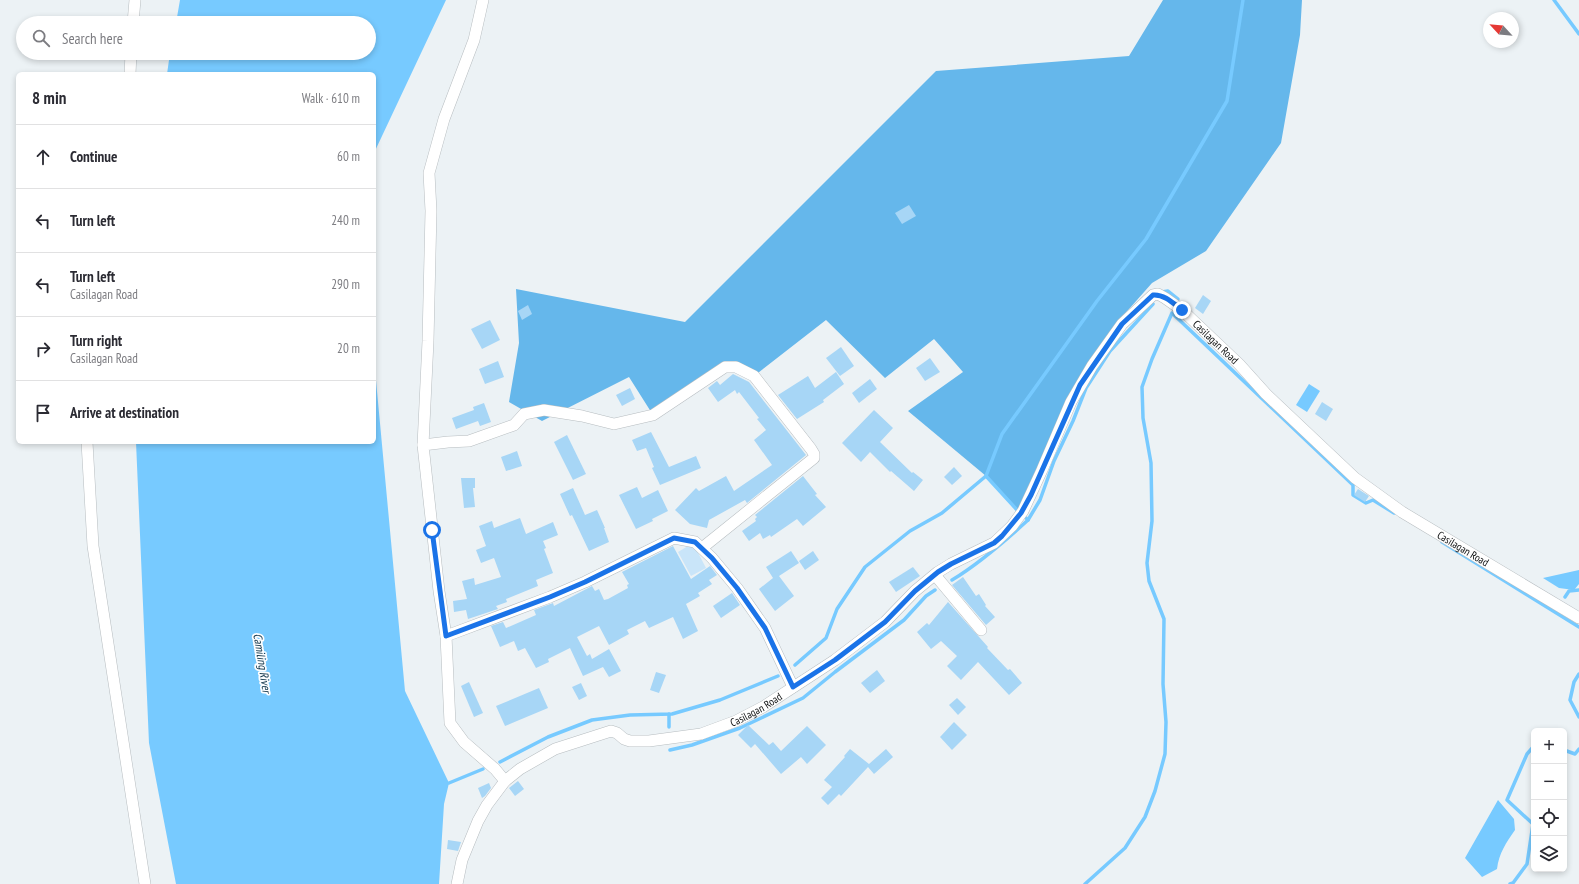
<!DOCTYPE html>
<html lang="en">
<head>
<meta charset="utf-8">
<style>
	:root { --surface:#fff; --page:#f7f7f7; --text:#2b2b33; --muted:#7c7c81; --line:#e1e1e2 }
	body { margin:0; font-family:"PT Sans Narrow",sans-serif; background:var(--page); color:var(--text) }
	.controls { position:absolute; right:12px; bottom:12px; display:grid; overflow:hidden; border-radius:6px; box-shadow:0 2px 6px #0003 }
	.controls button { width:36px; height:36px; display:grid; place-items:center; padding:0; border:0; border-bottom:1px solid var(--line); background:var(--surface); color:var(--text); font:20px sans-serif }
	.compass { position:absolute; left:1483px; top:12px; width:36px; height:36px; border-radius:50%; background:var(--surface); box-shadow:0 2px 6px #0003; rotate:296deg }
	.stop { position:absolute; width:12px; height:12px; margin:-9px; border:3px solid #1a73e8; border-radius:50%; background:#fff }
	.stop.end { background:#1a73e8; border-color:#fff; box-shadow:0 1px 4px #0008 }
	.list { margin:0; padding:0; list-style:none }
	h2 { display:flex; justify-content:space-between; align-items:center; height:52px; margin:0; padding:0 16px; font-size:17px }
	h2 small { font-size:13px; font-weight:400; color:var(--muted) }
	.list li { display:grid; grid-template-columns:26px 1fr auto; gap:12px; align-items:center; box-sizing:border-box; height:64px; padding:0 16px; border-top:1px solid var(--line) }
	.list b { display:block; font-size:15px; white-space:nowrap }
	.list p { margin:0; font-size:13px; white-space:nowrap; color:var(--muted) }
	.list em { font-size:13px; font-style:normal; color:var(--muted) }
	.icon { flex:none; width:22px; height:22px; fill:none; stroke:currentColor; stroke-width:2; stroke-linecap:round; stroke-linejoin:round }
	.map { position:relative; flex:none; width:1579px; height:884px; overflow:hidden }
	.search { position:absolute; background:var(--surface); box-shadow:0 2px 6px #0003; left:16px; top:16px; width:360px; height:44px; display:flex; align-items:center; gap:10px; box-sizing:border-box; padding:0 14px; border-radius:22px; color:var(--muted); font-size:15px }
	.panel { position:absolute; background:var(--surface); box-shadow:0 2px 6px #0003; left:16px; top:72px; width:360px; height:372px; border-radius:6px }
	.map>svg:first-child { display:block }
	.green { fill:#c9e5f9 }
	.forest { fill:#65b7eb }
	.water { fill:#77caff }
	.lines { fill:none; stroke-linecap:round; stroke-linejoin:round }
	.stream { stroke:#77caff; stroke-width:3.5 }
	.building { fill:#a7d6f6 }
	.minor-casing { stroke:#b7bdc0; stroke-width:12 }
	.minor { stroke:#fff; stroke-width:11 }
	.route { stroke:#1a73e8; stroke-width:5 }
	.labels { text-anchor:middle; stroke-width:3.5; stroke-linejoin:round; paint-order:stroke }
	.street-label { font-size:11px; fill:#101213; stroke:#fdfeff }
	.water-label { font-size:12px; font-style:italic; fill:#103449; stroke:#fdfeff }
</style>
</head>
<body>
<div class="map">
<svg width="1579" height="884" viewBox="0 0 1579 884">
	<rect width="100%" height="100%" fill="#ecf2f5"/>
	<polygon class="green" points="693,543 706,568 691,576 678,552"/>
	<polygon class="forest" points="1163,0 1302,0 1300,35 1281,143 1206,251 1152,283 1122,317 1081,385 1021,513 986,476 908,411 963,372 934,339 885,378 826,320 754,376 736,367 653,415 629,377 542,421 509,402 519,343 516,289 685,322 936,71 1129,56"/>
	<g class="water">
		<polygon points="180,0 446,0 374,153 374,74 167,74 170,53 369,53 369,23 176,23"/>
		<polygon points="374,359 405,691 449,783 444,804 439,884 176,884 149,743 136,442 374,442"/>
		<polygon points="1309,384 1320,391 1307,412 1296,405"/>
		<polygon points="1579,570 1579,584 1574,590 1559,588 1543,578"/>
		<path d="M 1498,800 L 1514,819 L 1515,830 C 1506,843 1499,853 1497,869 L 1482,877 L 1465,858 Z"/>
	</g>
	<g class="lines">
		<g class="stream">
			<polyline points="1554,0 1579,34"/>
			<polyline points="1162,292 1168,291 1178,299"/>
			<polyline points="1018,511 986,476 1002,434 1097,301 1146,239 1227,101 1243,0"/>
			<polyline points="1028,520 1040,500 1054,461 1073,421 1086,388 1110,351 1153,304"/>
			<polyline points="1442,542 1579,627"/>
			<path d="M 952,580 C 980,563 1004,542 1028,520 L 1026,518"/>
			<polyline points="1565,597 1569,591 1579,590"/>
			<polyline points="795,665 826,638 837,609 865,567 910,531 942,513 986,476"/>
			<polyline points="1579,674 1574,682 1570,700 1579,717"/>
			<polyline points="669,714 669,727"/>
			<polyline points="670,750 692,745 740,728 803,698 835,672 904,620 926,596 935,590"/>
			<polyline points="1564,750 1575,754 1579,749"/>
			<polyline points="500,762 548,737 592,720 630,715 672,714 720,700 778,676"/>
			<polyline points="449,783 483,769"/>
			<polyline points="1085,884 1125,848 1145,817 1155,791 1165,754 1166,722 1163,684 1164,619 1149,581 1147,563 1152,521 1151,463 1143,418 1142,387 1152,359 1172,313 1353,485 1353,495 1366,503 1373,500 1394,513"/>
			<polyline points="1510,884 1513,883 1527,864 1533,824 1507,800 1527,754 1534,746"/>
		</g>
	</g>
	<g class="building">
		<polygon points="909,205 916,216 902,224 895,213"/>
		<polygon points="1203,295 1211,301 1203,314 1195,308"/>
		<polygon points="528,305 532,314 522,320 518,311"/>
		<polygon points="490,320 500,340 482,349 471,329"/>
		<polygon points="841,347 854,366 840,376 826,358"/>
		<polygon points="930,358 940,372 925,381 916,368"/>
		<polygon points="498,361 504,377 485,384 479,369"/>
		<polygon points="836,372 844,384 823,400 824,402 797,419 778,395 808,376 815,388"/>
		<polygon points="733,374 749,382 806,455 747,503 745,500 709,520 707,528 690,524 675,510 696,488 699,491 726,476 734,491 772,465 754,440 766,430 757,419 759,418 739,392 737,394 735,390 718,402 708,388 717,381 720,385"/>
		<polygon points="870,379 877,389 859,403 852,393"/>
		<polygon points="630,388 635,399 622,406 616,395"/>
		<polygon points="1322,402 1333,409 1326,421 1315,414"/>
		<polygon points="484,403 491,422 480,426 478,421 456,429 452,418 474,410 473,407"/>
		<polygon points="874,410 893,428 880,442 912,473 913,472 923,480 914,491 891,471 890,472 870,452 861,462 842,443"/>
		<polygon points="651,432 669,467 696,456 701,468 660,485 652,468 654,467 646,448 637,451 632,440"/>
		<polygon points="567,435 586,474 573,480 554,442"/>
		<polygon points="517,451 522,466 506,471 501,457"/>
		<polygon points="954,467 962,476 952,485 944,477"/>
		<polygon points="803,476 817,494 815,495 826,507 803,526 797,519 771,537 770,535 763,539 760,533 749,541 742,531 756,521 755,519 757,517 755,515"/>
		<polygon points="461,478 475,478 475,488 473,488 475,507 464,508"/>
		<polygon points="637,487 642,498 658,490 668,511 652,519 653,521 636,529 619,495"/>
		<polygon points="573,488 585,515 597,510 605,528 604,528 609,542 589,551 572,515 570,516 560,494"/>
		<polygon points="1358,489 1369,496 1365,502 1354,495"/>
		<polygon points="520,518 526,534 553,522 558,535 543,541 546,548 544,549 553,573 536,580 538,586 506,599 507,602 496,606 498,609 468,619 466,610 454,612 453,601 467,599 462,581 474,578 475,585 501,577 494,558 481,563 476,550 486,546 479,526 492,521 494,528"/>
		<polygon points="673,546 691,579 710,566 717,575 709,580 712,584 698,593 700,596 686,604 698,631 683,639 673,617 649,628 645,621 627,630 629,634 609,645 599,626 577,637 587,656 590,654 592,659 609,649 621,671 609,677 603,667 583,676 570,648 548,659 549,662 536,668 525,648 518,651 514,641 500,647 491,626 503,622 506,628 536,615 534,610 553,603 554,606 592,586 595,591 599,589 604,600 608,599 628,588 627,585 629,584 622,572"/>
		<polygon points="791,551 799,563 779,576 794,596 775,611 759,589 773,578 766,567"/>
		<polygon points="813,551 819,560 805,570 799,561"/>
		<polygon points="913,567 920,576 896,592 889,582"/>
		<polygon points="963,577 976,596 979,594 986,605 985,606 995,617 986,625 952,585"/>
		<polygon points="732,593 740,605 721,618 713,606"/>
		<polygon points="948,602 988,647 987,648 1008,670 1010,669 1022,683 1009,695 978,662 961,680 947,666 957,656 941,641 931,649 917,632 927,623 929,625"/>
		<polygon points="877,670 885,681 870,693 861,683"/>
		<polygon points="656,672 666,675 659,693 650,690"/>
		<polygon points="469,682 483,713 474,717 461,686"/>
		<polygon points="581,683 587,696 579,700 572,687"/>
		<polygon points="539,688 548,708 505,726 496,706"/>
		<polygon points="957,698 966,707 958,715 949,705"/>
		<polygon points="954,722 967,735 952,750 940,737"/>
		<polygon points="748,725 769,745 773,742 781,751 807,726 826,745 807,764 801,757 781,774 755,744 751,748 738,735"/>
		<polygon points="850,749 869,764 886,749 893,757 874,774 868,767 841,796 839,794 828,805 821,798 832,787 824,780 845,757 844,756"/>
		<polygon points="518,781 524,789 515,796 509,788"/>
		<polygon points="489,783 491,788 485,796 482,798 478,788"/>
		<polygon points="448,840 461,842 458,851 447,849"/>
	</g>
	<g class="lines">
		<g class="minor-casing">
			<g id="minor">
				<polyline points="133,23 135,0"/>
				<polyline points="130,74 131,53"/>
				<polyline points="87,442 93,546 145,884"/>
				<polyline points="423,445 428,341 431,211 429,173 444,119 474,40 483,0"/>
				<polyline points="935,575 981,630"/>
				<polyline points="446,636 550,597 585,582 674,538 695,542 712,558 737,588 765,628 793,687"/>
				<polyline points="505,781 495,769 464,742 450,723 446,636 439,591 423,445 448,442 469,441 514,425 524,414 544,410 582,416 614,424 653,415 725,367 736,367 754,376 811,449 814,454 814,458 702,548"/>
				<path id="s1" d="M 457,884 L 462,860 L 478,821 L 487,805 L 505,781 L 520,769 L 555,749 L 611,731 L 617,733 L 624,739 L 630,741 L 649,741 L 701,734 L 736,721 L 763,707 L 835,660 L 885,622 L 915,591 L 938,572 L 951,564 L 994,543 L 1012,526 L 1023,511 L 1042,470 L 1071,402 L 1092,366 L 1122,324 L 1153,295 L 1158,294 L 1165,298 L 1182,310 L 1239,364 L 1266,394 L 1355,478 L 1402,512 L 1579,618"/>
			</g>
		</g>
		<use href="#minor" class="minor"/>
	</g>
	<g class="lines">
		<path class="route" d="M 432,530 L 446,636 L 550,597 L 585,582 L 674,538 L 695,542 L 712,558 L 737,588 L 765,628 L 793,687 L 835,660 L 885,622 L 915,591 L 938,572 L 951,564 L 994,543 L 1002,536 L 1021,513 L 1031,495 L 1080,385 L 1122,324 L 1153,295 C 1164,294 1173,303 1182,310"/>
	</g>
	<g class="labels">
		<g class="street-label">
			<text dy="4" stroke="none"><textPath href="#s1" startOffset="1058">Casilagan Road</textPath></text>
			<text dy="4" stroke="none"><textPath href="#s1" startOffset="1382">Casilagan Road</textPath></text>
			<text dy="4" stroke="none"><textPath href="#s1" startOffset="387">Casilagan Road</textPath></text>
		</g>
		<g class="water-label">
			<text transform="translate(262 663) rotate(81)" y="4">Camiling River</text>
		</g>
	</g>
</svg>
<div class="controls">
<button>+</button>
<button>−</button>
<button><svg class="icon" aria-label="locate" viewBox="0 0 24 24"><circle cx="12" cy="12" r="6"/><path d="M12 2v4M12 18v4M2 12h4M18 12h4"/></svg></button>
<button><svg class="icon" aria-label="layers" viewBox="0 0 24 24"><path d="M12 4l9 5-9 5-9-5zM3 14l9 5 9-5"/></svg></button>
</div>
<svg class="compass" viewBox="-18 -18 36 36"><path d="M0-13l5 13h-10z" fill="#e53935"/><path d="M0 13l5-13h-10z" fill="#7c7c81"/></svg>
<div class="stop" style="left:432px;top:530px"></div>
<div class="stop end" style="left:1182px;top:310px"></div>
<div class="search"><svg class="icon" aria-label="search" viewBox="0 0 24 24"><circle cx="10" cy="10" r="6"/><path d="M15 15l6 6"/></svg>Search here</div>
<section class="panel">
<h2>8 min<small>Walk · 610 m</small></h2>
<ul class="list">
<li><svg class="icon" aria-label="ahead" viewBox="0 0 24 24"><path d="M12 20V5M6 11l6-6 6 6"/></svg><div><b>Continue</b></div><em>60 m</em></li>
<li><svg class="icon" aria-label="left" viewBox="0 0 24 24"><path d="M17 20v-9H6M10 6l-5 5 5 5"/></svg><div><b>Turn left</b></div><em>240 m</em></li>
<li><svg class="icon" aria-label="left" viewBox="0 0 24 24"><path d="M17 20v-9H6M10 6l-5 5 5 5"/></svg><div><b>Turn left</b><p>Casilagan Road</p></div><em>290 m</em></li>
<li><svg class="icon" aria-label="right" viewBox="0 0 24 24"><path d="M7 20v-9h11M14 6l5 5-5 5"/></svg><div><b>Turn right</b><p>Casilagan Road</p></div><em>20 m</em></li>
<li><svg class="icon" aria-label="arrive" viewBox="0 0 24 24"><path d="M6 21V4h12l-3 4 3 4H6"/></svg><div><b>Arrive at destination</b></div></li>
</ul>
</section>
</div>
</body>
</html>
